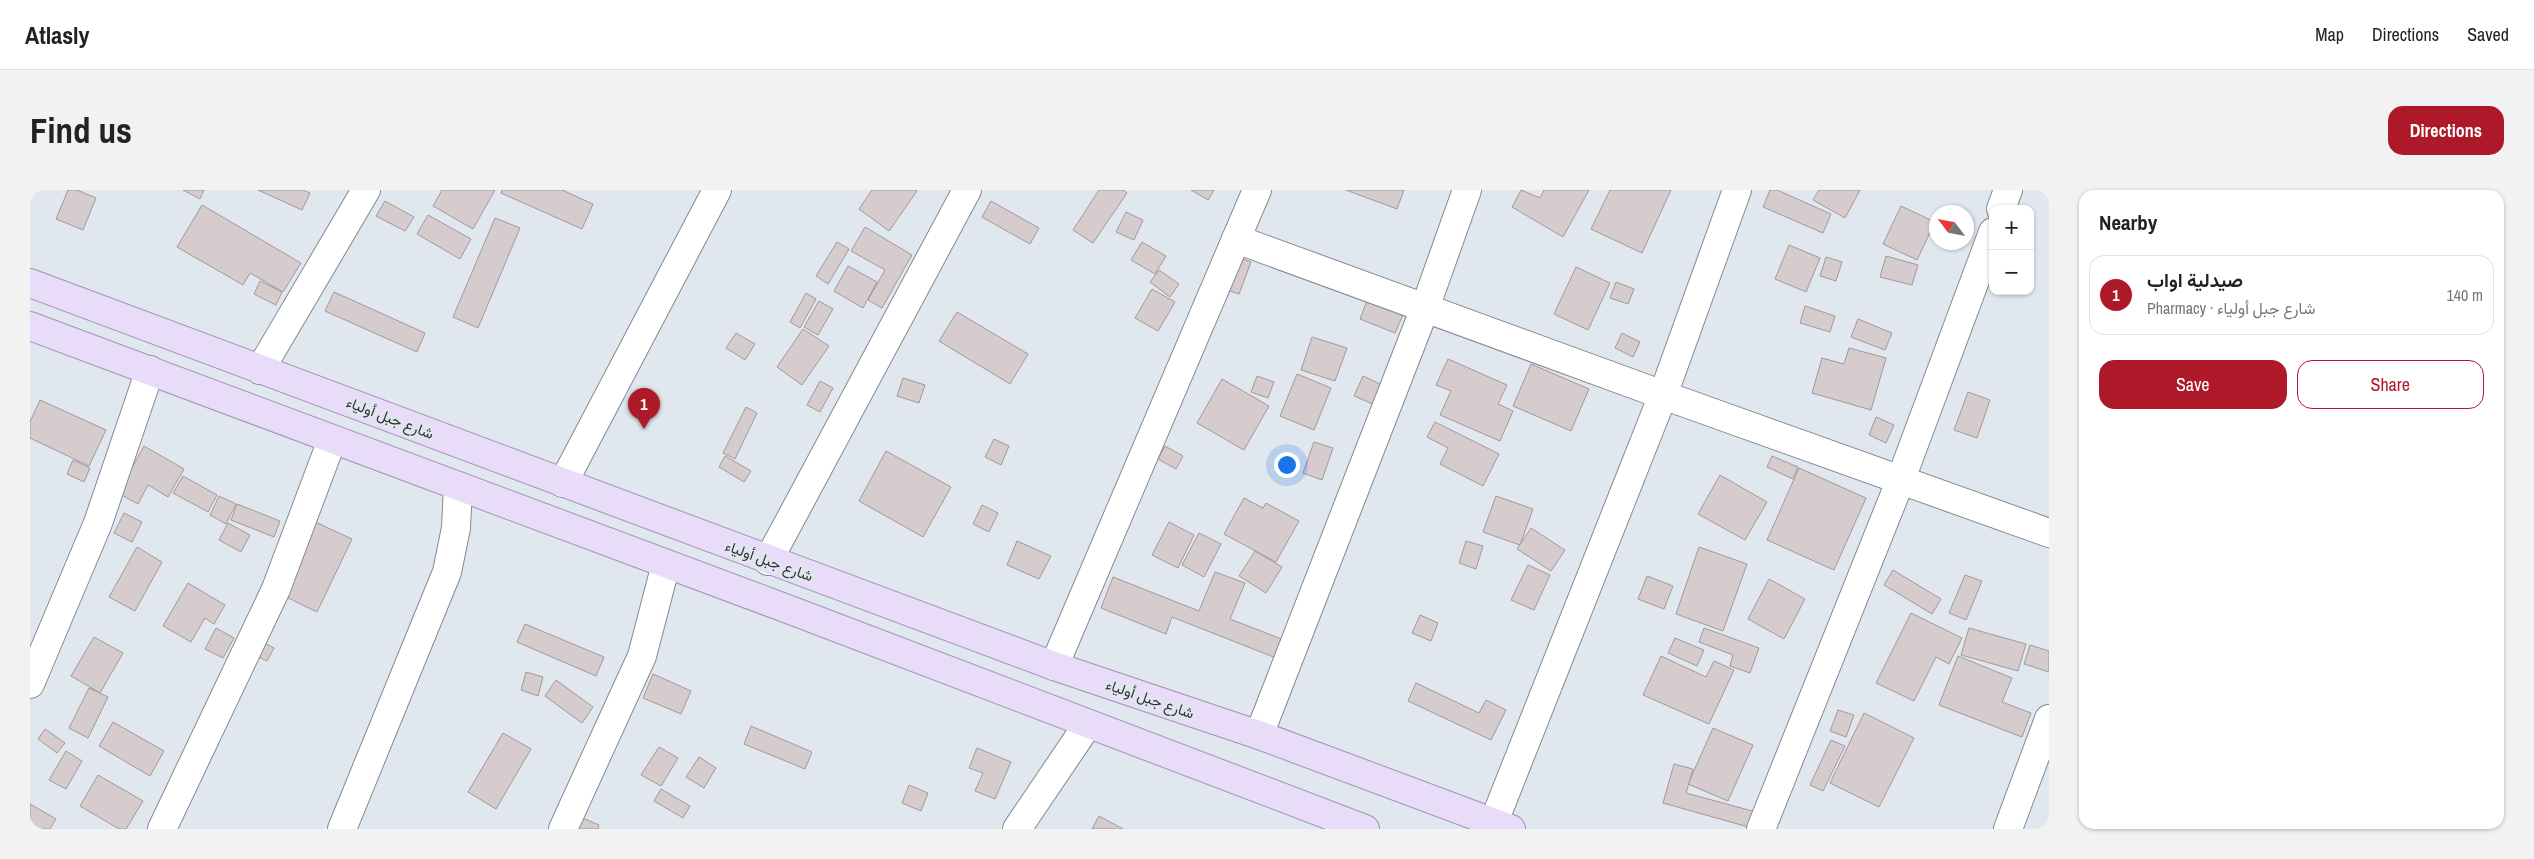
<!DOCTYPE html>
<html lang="en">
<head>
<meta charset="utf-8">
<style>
	:root { --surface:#fff; --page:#f2f2f2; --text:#222; --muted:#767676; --line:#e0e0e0; --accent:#ad1929 }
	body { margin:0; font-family:"Archivo Narrow",Vazirmatn,sans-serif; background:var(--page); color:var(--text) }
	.controls { position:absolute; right:15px; top:15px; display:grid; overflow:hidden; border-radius:10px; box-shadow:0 1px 4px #0004 }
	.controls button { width:45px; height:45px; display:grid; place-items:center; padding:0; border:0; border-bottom:1px solid var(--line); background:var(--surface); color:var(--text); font:25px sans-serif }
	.compass { position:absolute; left:1899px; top:15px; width:45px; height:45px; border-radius:50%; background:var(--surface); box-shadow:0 1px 4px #0004; rotate:302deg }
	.you { position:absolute; left:1256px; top:274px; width:18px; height:18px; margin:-12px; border:4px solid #fff; border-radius:50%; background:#1a73e8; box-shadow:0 0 0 8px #1a73e833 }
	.badge { display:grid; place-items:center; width:32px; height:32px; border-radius:50%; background:var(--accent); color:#fff; font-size:16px; font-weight:700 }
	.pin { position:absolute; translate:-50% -41px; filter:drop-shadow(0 1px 2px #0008) }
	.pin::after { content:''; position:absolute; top:26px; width:18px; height:15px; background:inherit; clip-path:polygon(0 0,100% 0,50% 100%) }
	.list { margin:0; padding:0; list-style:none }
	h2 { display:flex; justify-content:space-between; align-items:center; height:65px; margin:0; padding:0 20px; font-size:21px }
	h2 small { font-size:16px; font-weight:400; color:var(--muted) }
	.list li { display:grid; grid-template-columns:32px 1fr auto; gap:15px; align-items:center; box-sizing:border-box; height:80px; margin:0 10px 10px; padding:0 10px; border:1px solid var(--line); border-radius:15px }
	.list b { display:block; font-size:19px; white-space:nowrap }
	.list p { margin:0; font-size:16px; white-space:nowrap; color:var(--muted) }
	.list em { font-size:16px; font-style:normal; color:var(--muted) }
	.actions { display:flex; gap:10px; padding:15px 20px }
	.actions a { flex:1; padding:11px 0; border:1px solid var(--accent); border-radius:15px; text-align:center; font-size:18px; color:var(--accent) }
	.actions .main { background:var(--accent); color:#fff }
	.map { position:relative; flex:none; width:2019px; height:639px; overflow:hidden; border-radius:15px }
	header { display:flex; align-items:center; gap:30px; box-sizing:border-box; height:70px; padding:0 25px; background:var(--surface); border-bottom:1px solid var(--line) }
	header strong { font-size:24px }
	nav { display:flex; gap:28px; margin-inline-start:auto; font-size:18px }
	.intro { display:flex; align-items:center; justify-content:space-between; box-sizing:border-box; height:120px; padding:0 30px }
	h1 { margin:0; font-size:35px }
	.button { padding:12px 22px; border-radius:15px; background:var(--accent); color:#fff; font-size:18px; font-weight:700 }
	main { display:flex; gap:30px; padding:0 30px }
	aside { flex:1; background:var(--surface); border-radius:15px; box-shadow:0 1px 4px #0004 }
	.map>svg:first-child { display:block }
	.building { fill:#d6ccce; stroke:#a2989b }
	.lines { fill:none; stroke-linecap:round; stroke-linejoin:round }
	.street-casing { stroke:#848a91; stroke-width:30 }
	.primary-casing { stroke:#9f93b3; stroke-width:30 }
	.street { stroke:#fff; stroke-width:28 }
	.primary { stroke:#e9dcf9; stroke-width:28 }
	.labels { text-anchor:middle; stroke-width:5; stroke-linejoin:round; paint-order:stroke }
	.street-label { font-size:15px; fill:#323538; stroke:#e0e7ee }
</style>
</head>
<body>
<header>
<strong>Atlasly</strong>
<nav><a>Map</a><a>Directions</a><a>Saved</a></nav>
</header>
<div class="intro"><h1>Find us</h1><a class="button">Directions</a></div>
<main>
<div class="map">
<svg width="2019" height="639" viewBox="0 0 2019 639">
	<rect width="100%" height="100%" fill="#e0e7ee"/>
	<g class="building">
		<polygon points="38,0 47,0 66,8 53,40 26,29"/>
		<polygon points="153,0 174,0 170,9"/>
		<polygon points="228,0 273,0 280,3 272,20"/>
		<polygon points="412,0 465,0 443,39 403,16"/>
		<polygon points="472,0 532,0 563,14 552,39 471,3"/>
		<polygon points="842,0 886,0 887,1 859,41 829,19"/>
		<polygon points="1069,0 1093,0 1097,3 1063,53 1043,40"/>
		<polygon points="1161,0 1184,0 1178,10"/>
		<polygon points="1316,0 1374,0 1367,19"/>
		<polygon points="1491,0 1510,8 1514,0 1559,0 1533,47 1482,17"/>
		<polygon points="1580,0 1641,0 1612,63 1561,39"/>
		<polygon points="1740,0 1747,0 1801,24 1793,43 1733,17"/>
		<polygon points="1789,0 1830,0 1815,28 1783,10"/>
		<polygon points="355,11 384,27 375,41 346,26"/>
		<polygon points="961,11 1009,38 1000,54 952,27"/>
		<polygon points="172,15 271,73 253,102 220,83 213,95 147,57"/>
		<polygon points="1871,16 1905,32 1887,70 1853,54"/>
		<polygon points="1096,22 1113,30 1104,50 1086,42"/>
		<polygon points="398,25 441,49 430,69 387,44"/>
		<polygon points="465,28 490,38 448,138 423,127"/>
		<polygon points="835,37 882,65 852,118 838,110 855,80 821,61"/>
		<polygon points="807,52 819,59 798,94 786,86"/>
		<polygon points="1112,52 1136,66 1125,84 1101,70"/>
		<polygon points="1759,55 1790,68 1776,102 1745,89"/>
		<polygon points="1202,65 1221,72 1209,104 1190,98"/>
		<polygon points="1856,66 1888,75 1882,95 1850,87"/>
		<polygon points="1796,67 1812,72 1806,91 1790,86"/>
		<polygon points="818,76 847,92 833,118 804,101"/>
		<polygon points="1546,77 1580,93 1558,140 1524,124"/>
		<polygon points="1129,80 1149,94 1140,107 1120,92"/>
		<polygon points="230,91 252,102 246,115 224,104"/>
		<polygon points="1586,92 1604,99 1598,114 1580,108"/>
		<polygon points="1122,99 1145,112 1128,141 1105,128"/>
		<polygon points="304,102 395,143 387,162 295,121"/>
		<polygon points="776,103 786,109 770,138 760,132"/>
		<polygon points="1340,103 1376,118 1365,143 1330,129"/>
		<polygon points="789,111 803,119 788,145 774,137"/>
		<polygon points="1775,116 1805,126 1800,142 1770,133"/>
		<polygon points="927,122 998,164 980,194 909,151"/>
		<polygon points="1828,129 1862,143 1855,160 1821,147"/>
		<polygon points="773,139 799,156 772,195 747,177"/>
		<polygon points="706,143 725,154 715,170 696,158"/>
		<polygon points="1592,143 1610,152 1603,167 1585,158"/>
		<polygon points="1282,147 1317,158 1305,191 1271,180"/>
		<polygon points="1819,158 1856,168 1841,220 1782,203 1792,168 1814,174"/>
		<polygon points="1418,169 1477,195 1468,214 1483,221 1470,251 1410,225 1421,201 1406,195"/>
		<polygon points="1501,174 1559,199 1541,241 1483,216"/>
		<polygon points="1267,184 1301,198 1284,240 1250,226"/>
		<polygon points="1227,186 1244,192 1238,208 1221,202"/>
		<polygon points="1333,186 1354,196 1345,215 1324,206"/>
		<polygon points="873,188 895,195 889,213 867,206"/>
		<polygon points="1192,189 1239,216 1214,260 1167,233"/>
		<polygon points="790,191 803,198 790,222 777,215"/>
		<polygon points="1938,202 1960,210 1947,248 1924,240"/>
		<polygon points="10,210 76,240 59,276 0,248 0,232"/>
		<polygon points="716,217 727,223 705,269 693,263"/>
		<polygon points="1846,227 1864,235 1856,253 1839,245"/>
		<polygon points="1405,232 1469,264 1453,296 1410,274 1418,258 1397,247"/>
		<polygon points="964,249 979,256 971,275 955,267"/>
		<polygon points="1284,252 1303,258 1292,290 1273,283"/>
		<polygon points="114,256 154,279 138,307 118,295 108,314 88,303"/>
		<polygon points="1135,256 1153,266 1146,279 1128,269"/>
		<polygon points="856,261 921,297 893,347 829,311"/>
		<polygon points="695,266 721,281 714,292 689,277"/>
		<polygon points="1742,266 1768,277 1763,289 1737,277"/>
		<polygon points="43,270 60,278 54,292 37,284"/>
		<polygon points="1769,278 1836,308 1804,380 1737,350"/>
		<polygon points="1690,285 1737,312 1715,350 1668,324"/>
		<polygon points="153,286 187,305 178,322 143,303"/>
		<polygon points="189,306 206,314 196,334 180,325"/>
		<polygon points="1466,306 1503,319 1490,355 1453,342"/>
		<polygon points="1214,308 1233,318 1236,313 1269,331 1246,372 1194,344"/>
		<polygon points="207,314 250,331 244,347 201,330"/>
		<polygon points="952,315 968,323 959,342 943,334"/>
		<polygon points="94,323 112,332 102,352 84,343"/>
		<polygon points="281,330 322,349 287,422 246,402"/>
		<polygon points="1139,332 1164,345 1148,378 1122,365"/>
		<polygon points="198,333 220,345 211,362 189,350"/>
		<polygon points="1501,338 1535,360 1521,381 1487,359"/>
		<polygon points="1169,343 1191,354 1174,387 1152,375"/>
		<polygon points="987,351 1021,366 1009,389 977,375"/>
		<polygon points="1436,351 1453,356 1446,379 1429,373"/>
		<polygon points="107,357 132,372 105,421 79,407"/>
		<polygon points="1669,357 1717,374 1693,441 1646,424"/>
		<polygon points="1225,361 1252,377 1236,403 1209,386"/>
		<polygon points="1498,375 1520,385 1504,420 1481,410"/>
		<polygon points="1863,380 1911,409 1902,424 1854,395"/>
		<polygon points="1185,382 1215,393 1200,429 1254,450 1246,468 1142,427 1136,444 1071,418 1083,387 1169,421"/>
		<polygon points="1935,385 1952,391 1936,430 1919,423"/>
		<polygon points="1617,386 1643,396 1634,419 1608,409"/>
		<polygon points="1739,389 1775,409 1754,449 1718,429"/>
		<polygon points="158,393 195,415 184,434 175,428 161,452 133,436"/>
		<polygon points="1881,423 1932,448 1919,474 1906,467 1884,511 1846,493"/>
		<polygon points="1390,425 1408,433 1401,451 1382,443"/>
		<polygon points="495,434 574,467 566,486 487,452"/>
		<polygon points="186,438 204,448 193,468 175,459"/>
		<polygon points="1674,438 1729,458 1720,483 1700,476 1703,465 1669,452"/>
		<polygon points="1939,438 1996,454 1988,481 1931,465"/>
		<polygon points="64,447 93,463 70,503 41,486"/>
		<polygon points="1645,448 1674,460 1667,476 1638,463"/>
		<polygon points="227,449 244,458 237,471 220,463"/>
		<polygon points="2000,455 2019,461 2019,482 1994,474"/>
		<polygon points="1631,466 1676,487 1684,471 1704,480 1679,534 1613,505"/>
		<polygon points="1928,466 1982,488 1972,512 2001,523 1992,547 1909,515"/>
		<polygon points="496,482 513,487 508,506 491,500"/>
		<polygon points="623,484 661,501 651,524 613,508"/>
		<polygon points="526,490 563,517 552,533 515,506"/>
		<polygon points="1386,493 1449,523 1456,510 1476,520 1461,550 1378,511"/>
		<polygon points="59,498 78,507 58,548 39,538"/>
		<polygon points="1808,520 1824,525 1816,547 1800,541"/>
		<polygon points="1834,523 1884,548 1849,617 1800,593"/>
		<polygon points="83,532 134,561 120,586 69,556"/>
		<polygon points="721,536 782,562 775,579 714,554"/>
		<polygon points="1683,538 1723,555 1698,611 1658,594"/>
		<polygon points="15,539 35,553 27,563 8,549"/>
		<polygon points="473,543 501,559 466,619 438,602"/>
		<polygon points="1801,550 1815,556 1793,601 1780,595"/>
		<polygon points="629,557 648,568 631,596 611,585"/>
		<polygon points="947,558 981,572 965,609 945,601 953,583 939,578"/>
		<polygon points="36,561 52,571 36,599 19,590"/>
		<polygon points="669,567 686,578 674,598 656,587"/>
		<polygon points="1644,574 1663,579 1656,603 1726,622 1722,638 1633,613"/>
		<polygon points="68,585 113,611 96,639 89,639 50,616"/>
		<polygon points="879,595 898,603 891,621 872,613"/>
		<polygon points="631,599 660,616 653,628 624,611"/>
		<polygon points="0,614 26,629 20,639 0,639"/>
		<polygon points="548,626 569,635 568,639 543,639"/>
		<polygon points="1069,626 1093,639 1062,639"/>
	</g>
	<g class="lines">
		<g class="street-casing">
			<g id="street">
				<polyline points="1971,19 1978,0"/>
				<polyline points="1206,49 1633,205 2019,343"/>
				<polyline points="230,180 336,0"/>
				<polyline points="533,293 687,0"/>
				<polyline points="738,371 937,0"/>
				<polyline points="1024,476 1227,0"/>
				<polyline points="0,494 68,333 120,180"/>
				<polyline points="1229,545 1395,118 1437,0"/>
				<polyline points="132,639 246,399 302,250"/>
				<polyline points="312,639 417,382 426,338 428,296"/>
				<polyline points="533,639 612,466 636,374"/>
				<polyline points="987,639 1058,534"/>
				<polyline points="1461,639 1633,205 1707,0"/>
				<polyline points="1731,639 1871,289 1963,42"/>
				<polyline points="1978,639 2019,529"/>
			</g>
		</g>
		<g class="primary-casing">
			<g id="primary">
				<polyline points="0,93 1024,476 1229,545 1481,639"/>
				<polyline points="0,136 755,418 1335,639"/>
			</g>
		</g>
		<use href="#street" class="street"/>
		<use href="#primary" class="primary"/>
	</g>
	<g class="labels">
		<g class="street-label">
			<text transform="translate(360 228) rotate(21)" y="5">شارع جبل أولياء</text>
			<text transform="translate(739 371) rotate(20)" y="5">شارع جبل أولياء</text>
			<text transform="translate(1120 509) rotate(19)" y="5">شارع جبل أولياء</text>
		</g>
	</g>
</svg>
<div class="controls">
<button>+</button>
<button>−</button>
</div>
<svg class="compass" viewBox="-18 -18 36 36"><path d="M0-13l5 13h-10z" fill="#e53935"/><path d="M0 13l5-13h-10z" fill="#767676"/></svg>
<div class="you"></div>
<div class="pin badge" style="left:614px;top:239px">1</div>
</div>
<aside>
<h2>Nearby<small></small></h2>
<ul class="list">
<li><span class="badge">1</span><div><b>صيدلية اواب</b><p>Pharmacy · شارع جبل أولياء</p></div><em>140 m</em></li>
</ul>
<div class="actions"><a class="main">Save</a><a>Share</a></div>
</aside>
</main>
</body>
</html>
